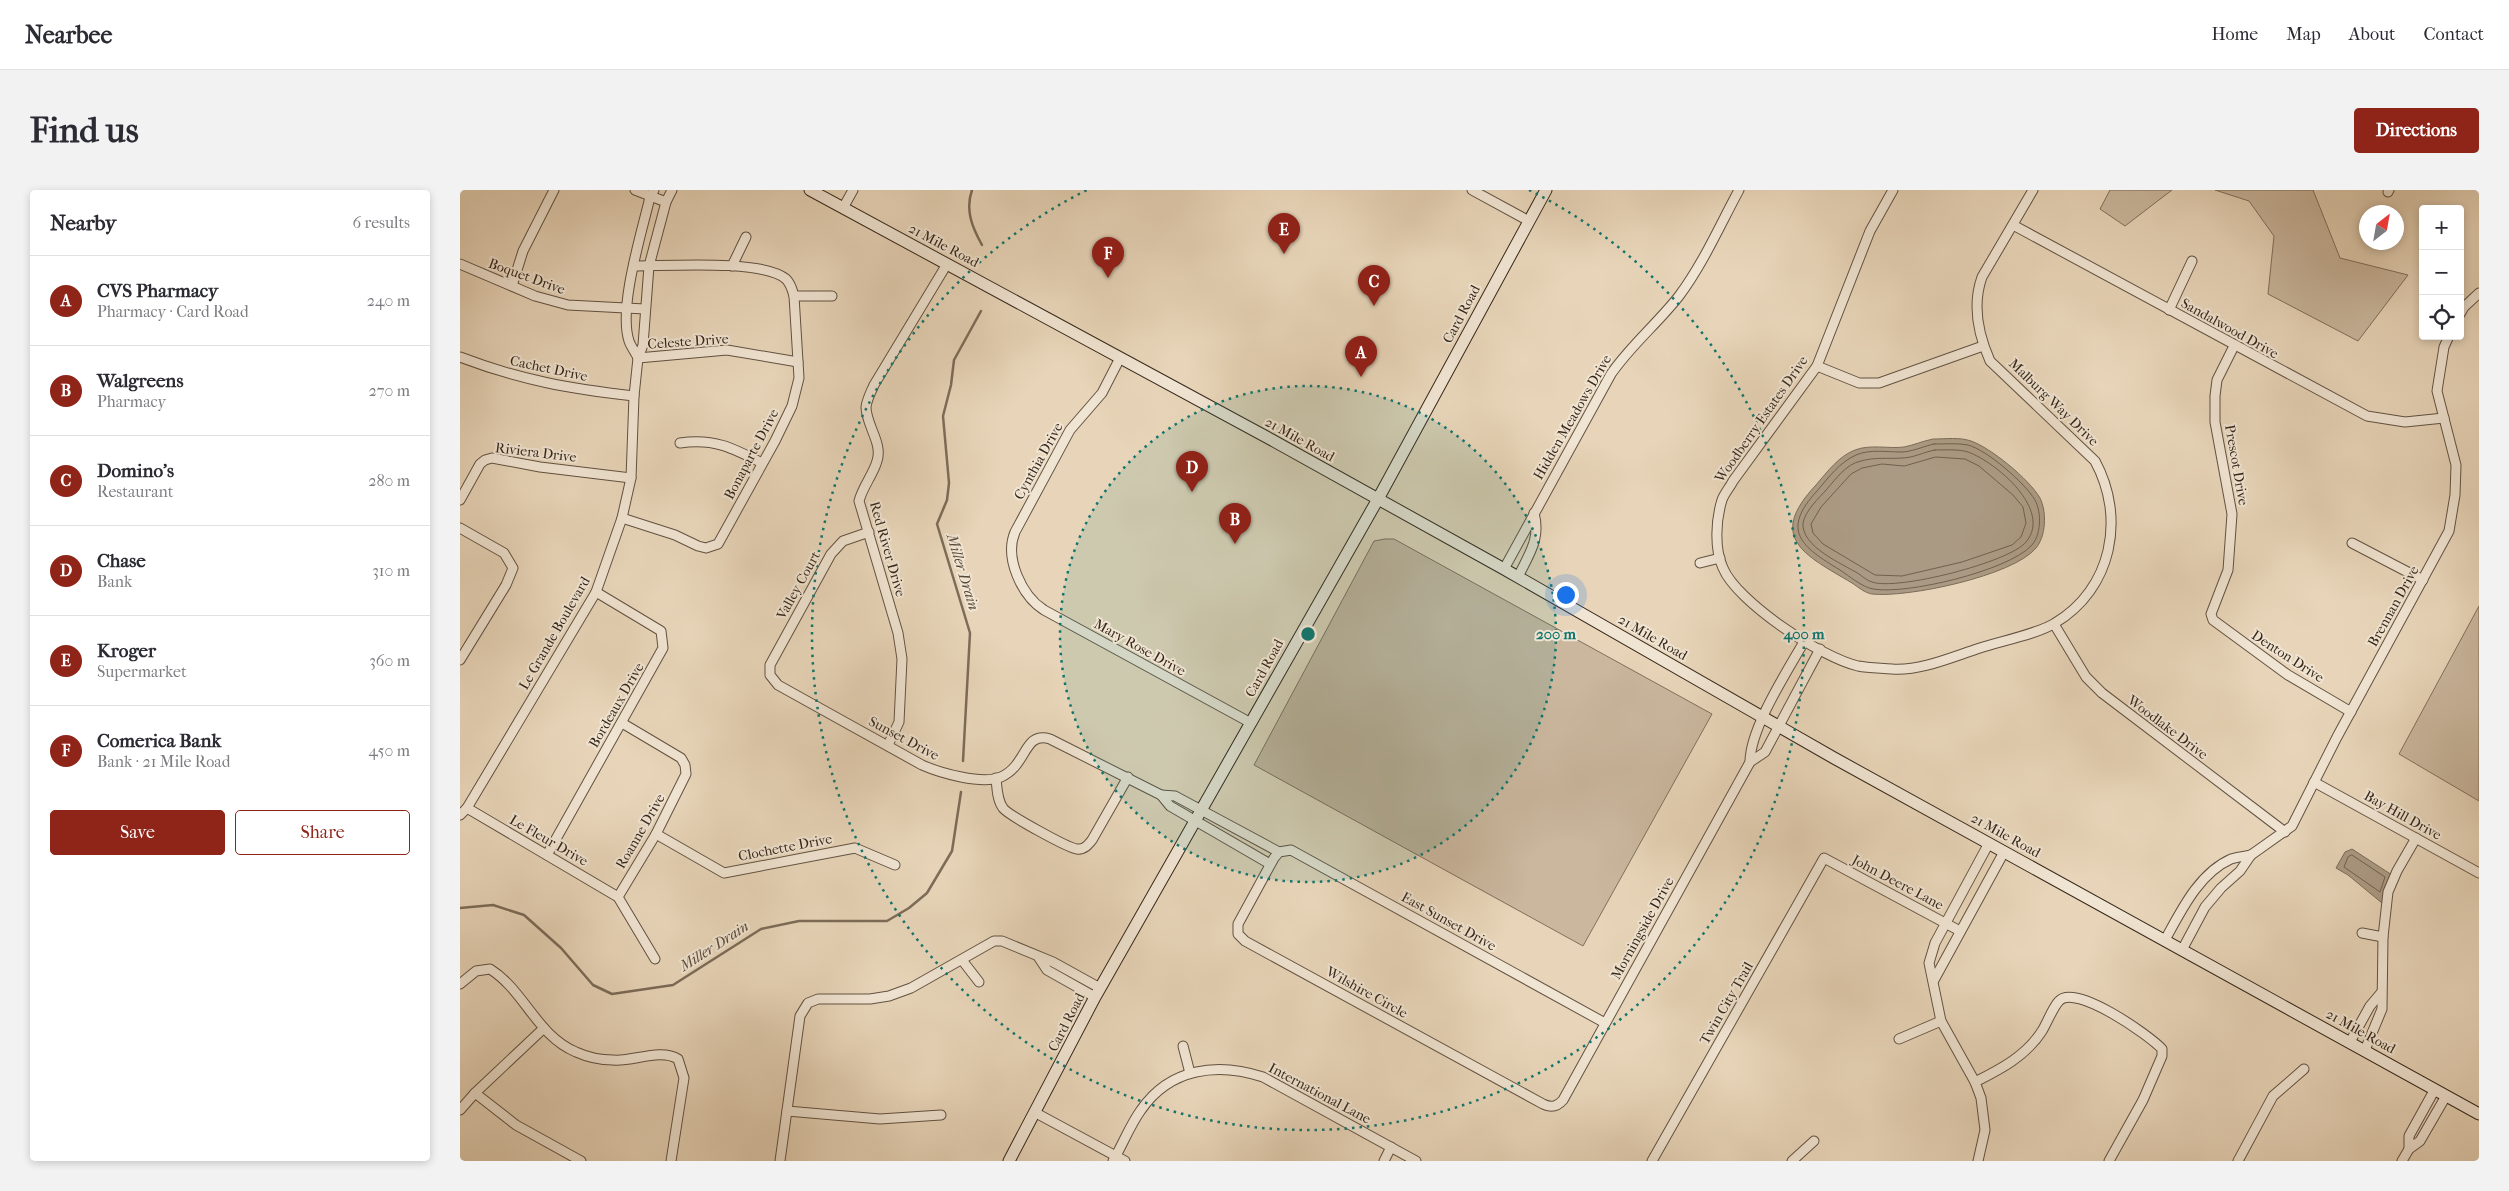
<!DOCTYPE html>
<html lang="en">
<head>
<meta charset="utf-8">
<style>
	:root { --surface:#fff; --page:#f2f2f3; --text:#2b2b33; --muted:#7c7c81; --line:#e1e1e2; --accent:#8f2418 }
	body { margin:0; font-family:"IM FELL French Canon",serif; background:var(--page); color:var(--text) }
	.controls { position:absolute; right:15px; top:15px; display:grid; overflow:hidden; border-radius:5px; box-shadow:0 2px 8px #0003 }
	.controls button { width:45px; height:45px; display:grid; place-items:center; padding:0; border:0; border-bottom:1px solid var(--line); background:var(--surface); color:var(--text); font:25px sans-serif }
	.compass { position:absolute; left:1899px; top:15px; width:45px; height:45px; border-radius:50%; background:var(--surface); box-shadow:0 2px 8px #0003; rotate:31deg }
	.you { position:absolute; left:1105px; top:404px; width:18px; height:18px; margin:-12px; border:4px solid #fff; border-radius:50%; background:#1a73e8; box-shadow:0 0 0 8px #1a73e833 }
	.badge { display:grid; place-items:center; width:32px; height:32px; border-radius:50%; background:var(--accent); color:#fff; font-size:16px; font-weight:700 }
	.pin { position:absolute; translate:-50% -41px; filter:drop-shadow(0 1px 2px #0008) }
	.pin::after { content:''; position:absolute; top:26px; width:18px; height:15px; background:inherit; clip-path:polygon(0 0,100% 0,50% 100%) }
	.list { margin:0; padding:0; list-style:none }
	h2 { display:flex; justify-content:space-between; align-items:center; height:65px; margin:0; padding:0 20px; font-size:21px }
	h2 small { font-size:16px; font-weight:400; color:var(--muted) }
	.list li { display:grid; grid-template-columns:32px 1fr auto; gap:15px; align-items:center; box-sizing:border-box; height:90px; padding:0 20px; border-top:1px solid var(--line) }
	.list b { display:block; font-size:19px; white-space:nowrap }
	.list p { margin:0; font-size:16px; white-space:nowrap; color:var(--muted) }
	.list em { font-size:16px; font-style:normal; color:var(--muted) }
	.actions { display:flex; gap:10px; padding:15px 20px }
	.actions a { flex:1; padding:11px 0; border:1px solid var(--accent); border-radius:5px; text-align:center; font-size:18px; color:var(--accent) }
	.actions .main { background:var(--accent); color:#fff }
	.icon { flex:none; width:28px; height:28px; fill:none; stroke:currentColor; stroke-width:2; stroke-linecap:round; stroke-linejoin:round }
	.map { position:relative; flex:none; width:2019px; height:971px; overflow:hidden; border-radius:5px }
	header { display:flex; align-items:center; gap:30px; box-sizing:border-box; height:70px; padding:0 25px; background:var(--surface); border-bottom:1px solid var(--line) }
	header strong { font-size:24px }
	nav { display:flex; gap:28px; margin-inline-start:auto; font-size:18px }
	.intro { display:flex; align-items:center; justify-content:space-between; box-sizing:border-box; height:120px; padding:0 30px }
	h1 { margin:0; font-size:35px }
	.button { padding:12px 22px; border-radius:5px; background:var(--accent); color:#fff; font-size:18px; font-weight:700 }
	main { display:flex; gap:30px; padding:0 30px }
	aside { flex:1; background:var(--surface); border-radius:5px; box-shadow:0 2px 8px #0003 }
	.map>svg:first-child { display:block }
	.green { fill:#cab79e; stroke:#806f5c }
	.water { fill:#ab9a83; stroke:#7c6c59 }
	.lines { fill:none; stroke-linecap:round; stroke-linejoin:round }
	.shore { stroke:#70604e; stroke-width:1 }
	.stream { stroke:#7c6c59; stroke-width:2.5 }
	.street-casing { stroke:#625242; stroke-width:11 }
	.secondary-casing { stroke:#36271a; stroke-width:13 }
	.street { stroke:#f0e4d2; stroke-width:9 }
	.secondary { stroke:#f0e4d2; stroke-width:11 }
	.ring { fill:none; stroke:#0f766e; stroke-width:2.5; stroke-dasharray:2.5 5 }
	.labels { text-anchor:middle; stroke-width:4; stroke-linejoin:round; paint-order:stroke }
	.street-label { font-size:14px; fill:#36271a; stroke:#f0e4d2 }
	.water-label { font-size:15px; font-style:italic; fill:#594a3a; stroke:#f0e4d2 }
	.centre { fill:#0f766e; stroke:#f0e4d2; stroke-width:2.5 }
	.ring-label { font-size:15px; text-anchor:middle; font-weight:bold; fill:#0f766e; stroke:#f0e4d2; stroke-width:4; stroke-linejoin:round; paint-order:stroke }
</style>
</head>
<body>
<header>
<strong>Nearbee</strong>
<nav><a>Home</a><a>Map</a><a>About</a><a>Contact</a></nav>
</header>
<div class="intro"><h1>Find us</h1><a class="button">Directions</a></div>
<main>
<aside>
<h2>Nearby<small>6 results</small></h2>
<ul class="list">
<li><span class="badge">A</span><div><b>CVS Pharmacy</b><p>Pharmacy · Card Road</p></div><em>240 m</em></li>
<li><span class="badge">B</span><div><b>Walgreens</b><p>Pharmacy</p></div><em>270 m</em></li>
<li><span class="badge">C</span><div><b>Domino's</b><p>Restaurant</p></div><em>280 m</em></li>
<li><span class="badge">D</span><div><b>Chase</b><p>Bank</p></div><em>310 m</em></li>
<li><span class="badge">E</span><div><b>Kroger</b><p>Supermarket</p></div><em>360 m</em></li>
<li><span class="badge">F</span><div><b>Comerica Bank</b><p>Bank · 21 Mile Road</p></div><em>450 m</em></li>
</ul>
<div class="actions"><a class="main">Save</a><a>Share</a></div>
</aside>
<div class="map">
<svg width="2019" height="971" viewBox="0 0 2019 971">
	<rect width="100%" height="100%" fill="#e8d5b9"/>
	<filter id="stains"><feTurbulence type="fractalNoise" baseFrequency=".004" numOctaves="4"/><feColorMatrix values="0 0 0 0 .2 0 0 0 0 .09 0 0 0 0 .02 0 0 0 .5 -.17"/></filter>
	<radialGradient id="worn" r=".72"><stop offset=".6" stop-color="#630" stop-opacity="0"/><stop offset="1" stop-color="#630" stop-opacity=".3"/></radialGradient>
	<g class="green">
		<polygon points="1650,0 1712,0 1665,36 1640,19"/>
		<polygon points="1755,0 1853,0 1880,68 1948,85 1898,151 1808,104 1814,46 1789,11"/>
		<polygon points="925,349 934,349 1252,524 1123,756 794,575 914,351"/>
		<polygon points="2019,416 2019,611 1939,564"/>
	</g>
	<g class="water">
		<path d="M 1473,249 C 1485,249 1500,247 1511,251 C 1531,258 1569,289 1580,308 C 1587,322 1586,346 1576,358 C 1553,386 1447,408 1412,404 C 1405,403 1398,397 1392,393 C 1345,365 1306,348 1356,295 C 1367,282 1379,266 1395,260 C 1411,254 1428,259 1444,257 C 1454,255 1463,251 1473,249 Z"/>
		<polygon points="1892,659 1932,685 1922,713 1888,685 1876,678 1885,662"/>
	</g>
	<g class="lines">
		<g class="shore">
			<path d="M 1474,254 C 1485,254 1498,253 1508,255 C 1527,260 1565,293 1575,310 C 1582,323 1581,346 1571,356 C 1547,381 1446,405 1413,399 C 1402,397 1389,386 1380,380 C 1342,357 1320,341 1357,301 C 1368,288 1380,272 1396,265 C 1410,259 1426,262 1441,262 C 1452,262 1464,256 1474,254 Z"/>
			<path d="M 1475,260 C 1485,260 1499,259 1508,262 C 1536,272 1593,320 1566,352 C 1550,372 1437,401 1412,392 C 1408,391 1403,387 1399,384 C 1383,374 1341,357 1343,333 C 1345,321 1359,308 1367,299 C 1376,289 1386,274 1401,271 C 1415,267 1428,269 1442,268 C 1453,268 1464,262 1475,260 Z"/>
			<polygon points="1476,267 1505,269 1519,276 1553,305 1563,317 1566,333 1561,347 1552,355 1502,372 1442,386 1415,385 1363,354 1353,343 1351,334 1361,317 1391,284 1402,278 1422,274 1444,276"/>
			<polygon points="1892,665 1925,687 1920,702 1884,677 1888,667"/>
		</g>
		<g class="stream">
			<path d="M 512,0 C 505,20 512,37 522,55"/>
			<polyline points="503,571 510,443 477,334 487,310 489,293 483,226 491,195 494,170 521,121"/>
			<polyline points="0,718 33,715 64,725 101,758 133,795 152,804 213,795 301,739 339,731 427,731 449,718 467,703 492,661 501,602"/>
		</g>
		<g class="street-casing">
			<g id="street">
				<polyline points="175,0 206,12"/>
				<polyline points="1012,0 1069,31"/>
				<path d="M 1433,0 L 1410,41 L 1357,176 L 1273,291 C 1270,297 1264,304 1262,310 C 1256,329 1254,359 1263,378 C 1277,412 1362,468 1398,476 C 1409,478 1421,478 1432,479 C 1461,481 1492,467 1520,458 C 1541,451 1578,444 1595,433 C 1652,399 1666,328 1635,271 L 1530,171 C 1518,144 1512,115 1522,87 L 1573,0"/>
				<polyline points="1928,2 1929,0"/>
				<polyline points="383,18 393,0"/>
				<polyline points="1553,35 1907,226 1945,232 1984,228"/>
				<polyline points="0,74 75,106 108,115 185,119"/>
				<polyline points="272,76 286,47"/>
				<polyline points="52,96 63,61 94,0"/>
				<polyline points="334,106 372,106"/>
				<polyline points="1709,120 1732,71"/>
				<polyline points="2000,124 2004,117 2019,103"/>
				<polyline points="1774,156 1757,190 1755,206 1755,232 1772,324 1768,380 1751,424 1753,430 1828,485 1891,522"/>
				<path d="M 0,167 C 60,190 111,199 174,206"/>
				<path d="M 178,168 C 176,163 171,157 169,151 C 158,117 182,42 190,7 L 194,0"/>
				<polyline points="178,168 267,160 338,172"/>
				<path d="M 660,168 L 642,203 L 610,240 L 555,342 C 544,368 562,406 584,420 L 791,533"/>
				<polyline points="1357,176 1399,193 1419,193 1523,156"/>
				<path d="M 220,253 C 254,248 273,258 302,273"/>
				<polyline points="0,310 20,274 25,270 32,268 80,277 171,288"/>
				<path d="M 162,328 L 215,345 L 238,356 L 246,358 L 258,354 L 315,251 L 332,216 L 339,188 L 334,106 C 332,99 331,94 326,89 C 303,69 206,76 174,76"/>
				<polyline points="0,338 44,363 53,378 46,395 0,470"/>
				<path d="M 409,342 L 383,351 L 371,364 L 310,475 L 310,485 L 318,495 L 462,575 C 480,583 522,595 541,587 C 568,575 563,541 590,549 L 701,605 L 710,616 L 810,674"/>
				<polyline points="1892,353 1963,390"/>
				<polyline points="1240,373 1260,368"/>
				<path d="M 1044,379 L 1151,184 C 1171,155 1198,133 1219,106 C 1243,74 1260,35 1279,0"/>
				<path d="M 1058,387 C 1069,364 1081,349 1074,323"/>
				<polyline points="1594,434 1626,487 1642,503 1825,642"/>
				<path d="M 428,555 L 439,532 L 442,469 L 438,443 L 399,311 C 403,296 413,285 417,271 C 423,253 406,235 406,217 C 407,209 411,202 414,195 L 487,74"/>
				<polyline points="1290,572 1305,562 1360,459"/>
				<path d="M 536,588 C 537,598 537,610 543,618 C 548,625 608,658 617,659 C 624,660 628,655 632,650 L 668,587"/>
				<polyline points="1854,592 2019,683"/>
				<polyline points="701,605 715,606 819,662"/>
				<polyline points="7,618 158,707 195,769"/>
				<polyline points="0,625 7,618 136,402 162,328 171,288 174,206 178,168 183,155 189,76 206,12 212,0"/>
				<polyline points="196,644 264,683 395,658 435,675"/>
				<polyline points="87,665 203,458 201,441 136,402"/>
				<polyline points="158,707 196,644 226,584 225,575 221,568 162,533"/>
				<polyline points="1902,743 1923,747"/>
				<path d="M 1705,750 C 1721,721 1739,683 1771,669 C 1777,667 1785,666 1791,665"/>
				<polyline points="1722,760 1745,717 1761,698 1780,681 1791,665 1832,636 1877,547 1989,341 1995,305 1996,275 1977,201 1984,157 1989,146"/>
				<polyline points="579,768 587,780 635,807"/>
				<polyline points="502,770 519,792"/>
				<polyline points="1474,790 1544,662"/>
				<path d="M 0,794 L 16,781 L 30,779 C 64,800 77,846 116,862 C 127,867 141,870 153,870 C 173,872 200,858 218,869 L 224,888 L 211,971"/>
				<path d="M 1145,833 L 831,660 L 819,662 L 814,668 L 778,734 L 778,744 L 785,751 L 1083,914 C 1091,918 1097,917 1103,910 L 1290,572 C 1290,538 1328,480 1345,450"/>
				<polyline points="1439,849 1481,831"/>
				<polyline points="1890,852 1910,816 1921,803"/>
				<polyline points="723,856 730,883"/>
				<polyline points="1905,860 1922,819 1923,747 1928,702 1937,681 1956,648"/>
				<path d="M 1515,892 C 1541,879 1566,866 1582,841 C 1587,833 1593,817 1599,811 C 1615,793 1689,845 1702,859 L 1702,866 L 1683,910 L 1649,971"/>
				<polyline points="15,903 56,935 121,971"/>
				<polyline points="0,920 15,903 84,838"/>
				<polyline points="327,921 420,929 481,925"/>
				<polyline points="576,923 665,971"/>
				<polyline points="1949,959 1949,946 1975,899"/>
				<polyline points="320,971 340,826 348,813 358,809 410,809 429,806 451,798 534,751 542,751 593,772 640,798"/>
				<path d="M 653,971 C 663,954 670,935 681,920 C 710,878 757,872 803,887 L 956,971"/>
				<polyline points="924,971 931,957"/>
				<polyline points="1192,971 1364,668 1500,741"/>
				<polyline points="1332,971 1354,951"/>
				<polyline points="1518,971 1525,940 1521,908 1515,892 1481,831 1469,773 1475,753 1529,653"/>
				<polyline points="1778,971 1813,906 1844,879"/>
				<polyline points="1942,971 1949,959 1960,951 1986,906"/>
			</g>
		</g>
		<g class="secondary-casing">
			<g id="secondary">
				<polyline points="350,0 812,250 1044,379 1374,568 2019,924"/>
				<polyline points="549,971 635,807 918,309 1086,0"/>
			</g>
		</g>
		<use href="#street" class="street"/>
		<use href="#secondary" class="secondary"/>
	</g>
	<circle cx="848" cy="444" r="248" fill="#0f766e" fill-opacity=".12"/>
	<g class="ring">
		<circle cx="848" cy="444" r="248"/>
		<path d="M1069 0A496 496 0 1 1 627 0"/>
	</g>
	<g class="labels">
		<g class="street-label">
			<text transform="translate(484 55) rotate(28)" y="5">21 Mile Road</text>
			<text transform="translate(67 86) rotate(20)" y="5">Boquet Drive</text>
			<text transform="translate(1001 124) rotate(-62)" y="5">Card Road</text>
			<text transform="translate(1770 138) rotate(29)" y="5">Sandalwood Drive</text>
			<text transform="translate(228 151) rotate(-4)" y="5">Celeste Drive</text>
			<text transform="translate(89 178) rotate(12)" y="5">Cachet Drive</text>
			<text transform="translate(1594 212) rotate(44)" y="5">Malburg Way Drive</text>
			<text transform="translate(1112 227) rotate(-60)" y="5">Hidden Meadows Drive</text>
			<text transform="translate(1301 229) rotate(-55)" y="5">Woodberry Estates Drive</text>
			<text transform="translate(840 249) rotate(29)" y="5">21 Mile Road</text>
			<text transform="translate(76 262) rotate(7)" y="5">Riviera Drive</text>
			<text transform="translate(291 264) rotate(-62)" y="5">Bonaparte Drive</text>
			<text transform="translate(578 271) rotate(-61)" y="5">Cynthia Drive</text>
			<text transform="translate(1777 275) rotate(80)" y="5">Prescot Drive</text>
			<text transform="translate(428 359) rotate(74)" y="5">Red River Drive</text>
			<text transform="translate(338 395) rotate(-61)" y="5">Valley Court</text>
			<text transform="translate(1933 416) rotate(-61)" y="5">Brennan Drive</text>
			<text transform="translate(94 443) rotate(-60)" y="5">Le Grande Boulevard</text>
			<text transform="translate(1193 447) rotate(30)" y="5">21 Mile Road</text>
			<text transform="translate(680 457) rotate(29)" y="5">Mary Rose Drive</text>
			<text transform="translate(1828 466) rotate(33)" y="5">Denton Drive</text>
			<text transform="translate(804 478) rotate(-61)" y="5">Card Road</text>
			<text transform="translate(156 515) rotate(-60)" y="5">Bordeaux Drive</text>
			<text transform="translate(1708 537) rotate(37)" y="5">Woodlake Drive</text>
			<text transform="translate(444 548) rotate(28)" y="5">Sunset Drive</text>
			<text transform="translate(1943 625) rotate(29)" y="5">Bay Hill Drive</text>
			<text transform="translate(180 641) rotate(-60)" y="5">Roanne Drive</text>
			<text transform="translate(1546 645) rotate(29)" y="5">21 Mile Road</text>
			<text transform="translate(89 650) rotate(30)" y="5">Le Fleur Drive</text>
			<text transform="translate(325 657) rotate(-11)" y="5">Clochette Drive</text>
			<text transform="translate(1438 692) rotate(28)" y="5">John Deere Lane</text>
			<text transform="translate(989 731) rotate(29)" y="5">East Sunset Drive</text>
			<text transform="translate(1182 738) rotate(-61)" y="5">Morningside Drive</text>
			<text transform="translate(907 802) rotate(29)" y="5">Wilshire Circle</text>
			<text transform="translate(1266 813) rotate(-60)" y="5">Twin City Trail</text>
			<text transform="translate(606 832) rotate(-63)" y="5">Card Road</text>
			<text transform="translate(1901 841) rotate(29)" y="5">21 Mile Road</text>
			<text transform="translate(860 903) rotate(28)" y="5">International Lane</text>
		</g>
		<g class="water-label">
			<text transform="translate(503 382) rotate(73)" y="5">Miller Drain</text>
			<text transform="translate(254 756) rotate(-33)" y="5">Miller Drain</text>
		</g>
	</g>
	<circle cx="848" cy="444" r="8" class="centre"/>
	<g class="ring-label">
		<text x="1096" y="449">200 m</text>
		<text x="1344" y="449">400 m</text>
	</g>
	<rect width="100%" height="100%" filter="url(#stains)"/>
	<rect width="100%" height="100%" fill="url(#worn)"/>
</svg>
<div class="controls">
<button>+</button>
<button>−</button>
<button><svg class="icon" aria-label="locate" viewBox="0 0 24 24"><circle cx="12" cy="12" r="6"/><path d="M12 2v4M12 18v4M2 12h4M18 12h4"/></svg></button>
</div>
<svg class="compass" viewBox="-18 -18 36 36"><path d="M0-13l5 13h-10z" fill="#e53935"/><path d="M0 13l5-13h-10z" fill="#7c7c81"/></svg>
<div class="you"></div>
<div class="pin badge" style="left:901px;top:187px">A</div>
<div class="pin badge" style="left:775px;top:354px">B</div>
<div class="pin badge" style="left:914px;top:116px">C</div>
<div class="pin badge" style="left:732px;top:302px">D</div>
<div class="pin badge" style="left:824px;top:64px">E</div>
<div class="pin badge" style="left:648px;top:88px">F</div>
</div>
</main>
</body>
</html>
